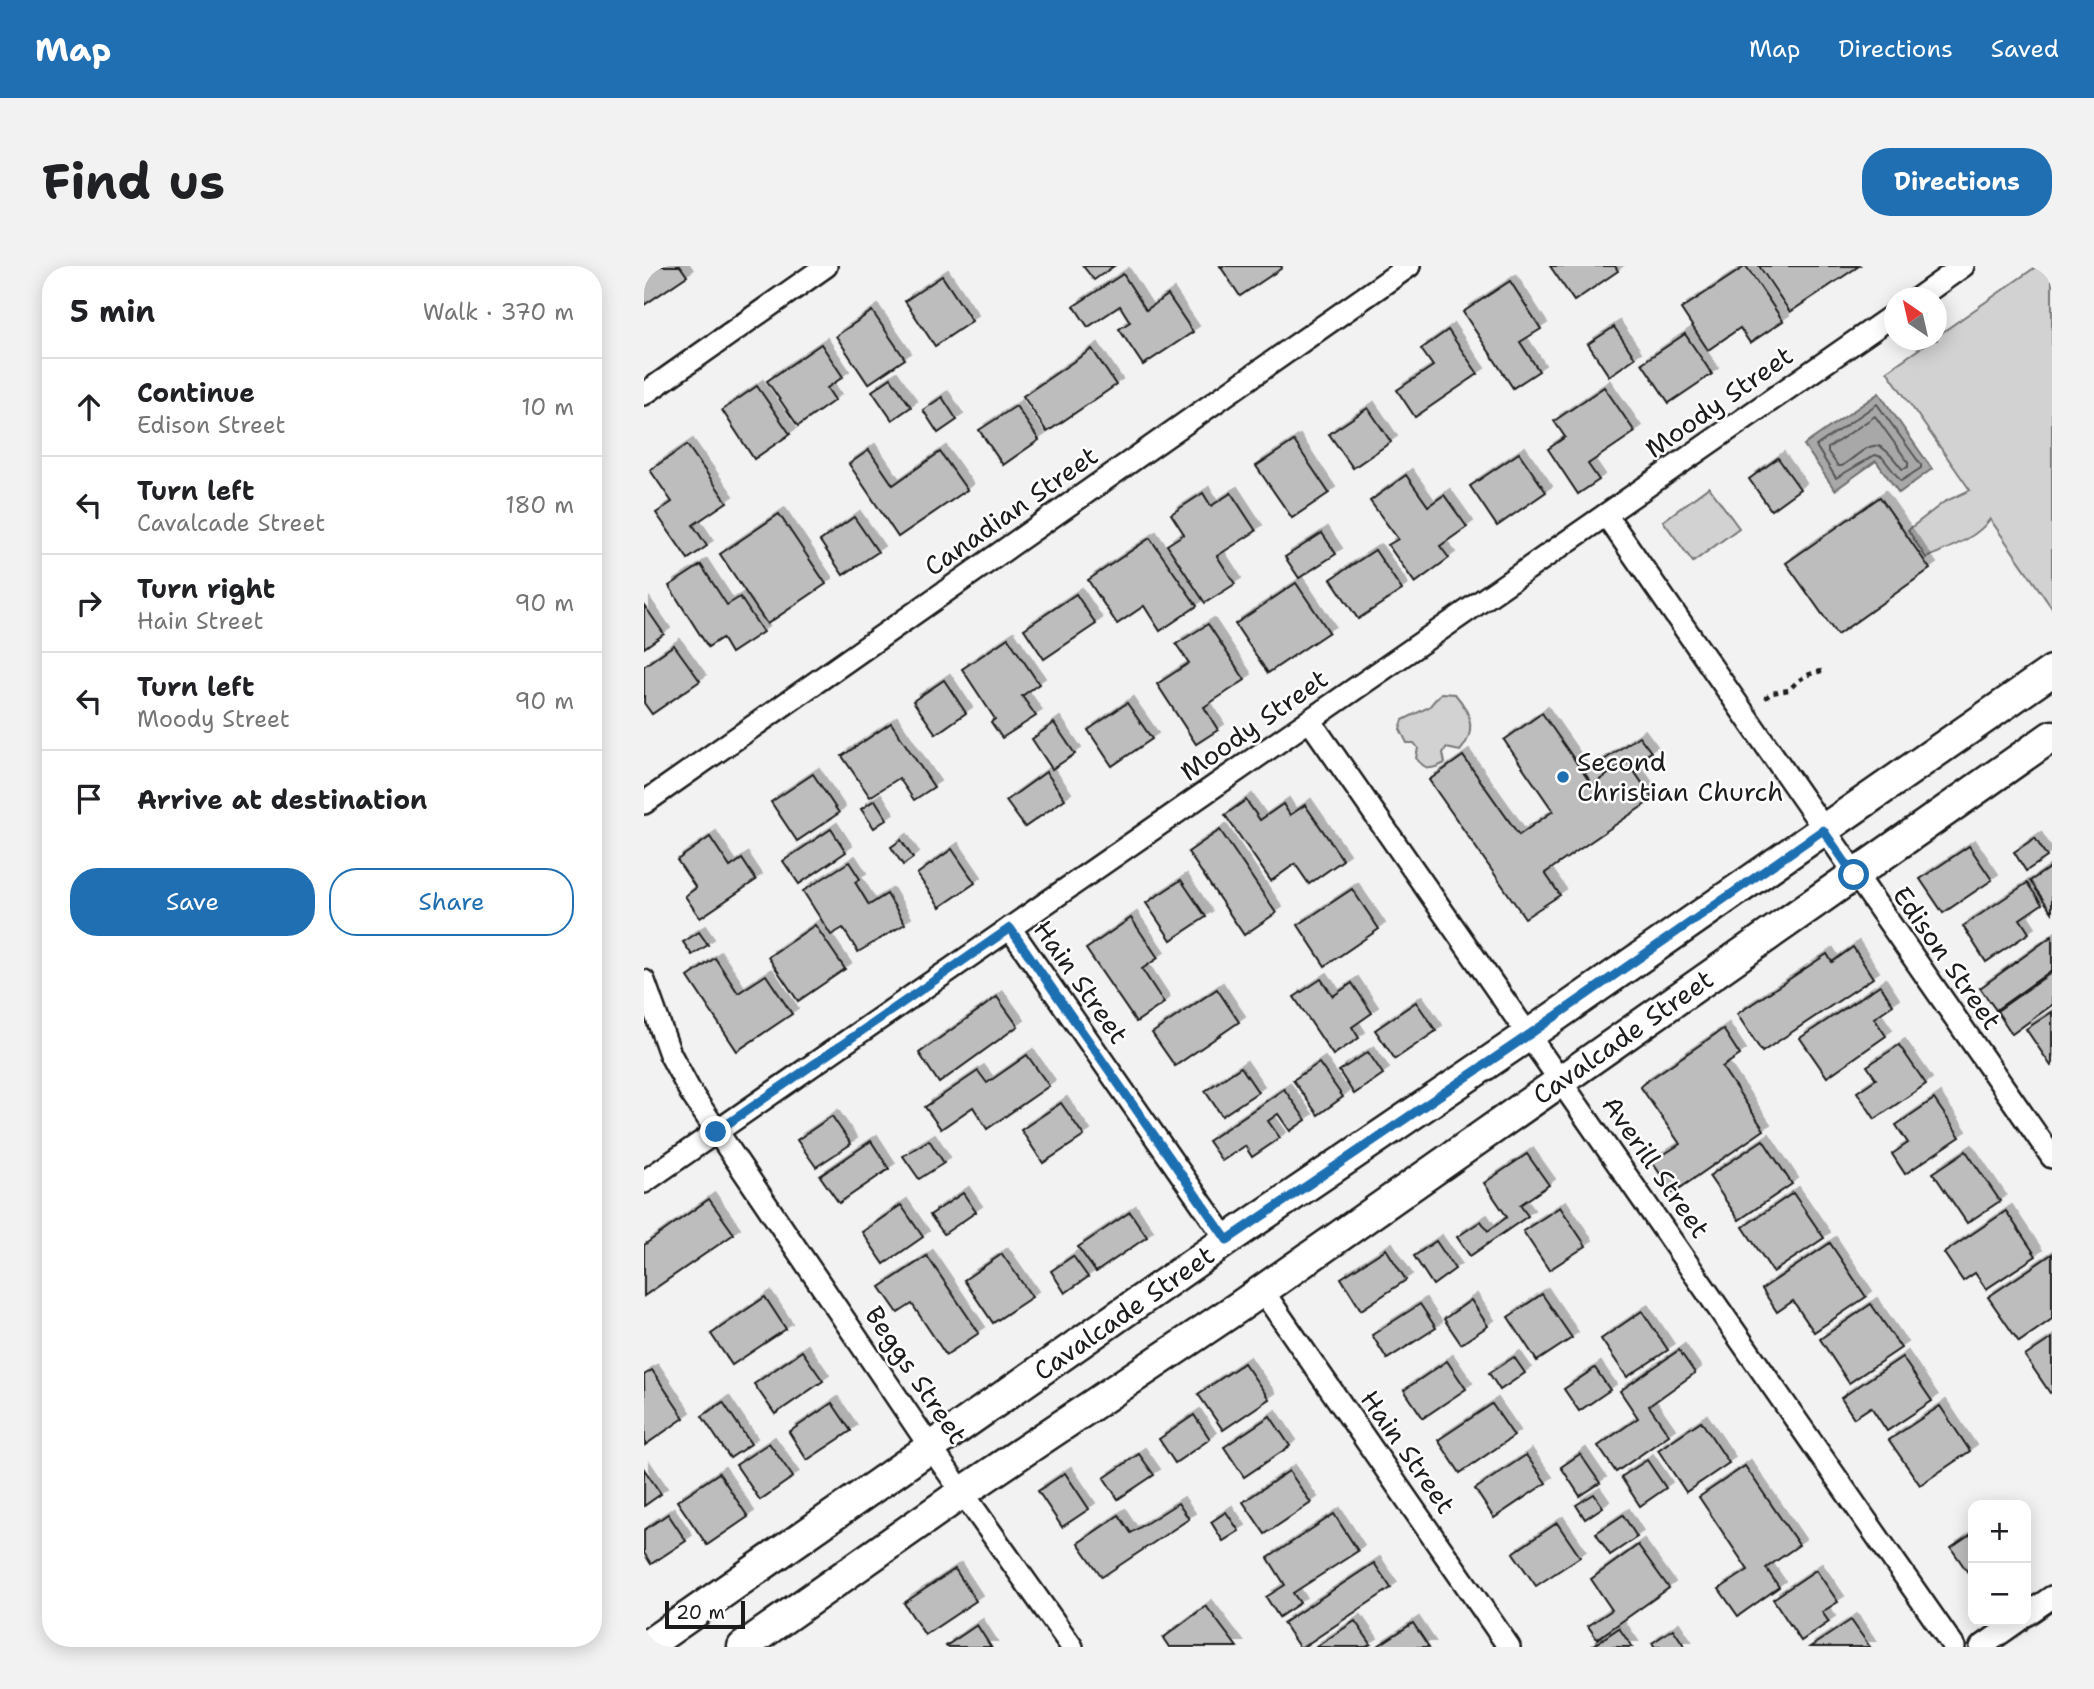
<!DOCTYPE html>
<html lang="en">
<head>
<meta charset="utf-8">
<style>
	:root { --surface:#fff; --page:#f2f2f2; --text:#202124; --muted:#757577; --line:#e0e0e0; --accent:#1f6fb2 }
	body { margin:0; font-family:"Shantell Sans",sans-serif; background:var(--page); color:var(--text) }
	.controls { position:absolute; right:21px; bottom:21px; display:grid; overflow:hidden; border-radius:14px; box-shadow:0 4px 18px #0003 }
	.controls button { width:63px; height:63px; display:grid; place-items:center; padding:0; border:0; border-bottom:2px solid var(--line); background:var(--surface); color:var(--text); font:35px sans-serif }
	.compass { position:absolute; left:1240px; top:21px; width:63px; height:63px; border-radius:50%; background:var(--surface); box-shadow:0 4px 18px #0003; rotate:326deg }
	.scale { position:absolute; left:21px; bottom:18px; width:80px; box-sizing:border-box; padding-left:7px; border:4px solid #1c1c1c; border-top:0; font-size:19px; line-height:24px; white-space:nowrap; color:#1c1c1c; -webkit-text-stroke:5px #fff; paint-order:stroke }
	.stop { position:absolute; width:21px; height:21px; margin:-16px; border:5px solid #1f6fb2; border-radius:50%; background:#fff }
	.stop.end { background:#1f6fb2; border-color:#fff; box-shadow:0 2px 7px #0008 }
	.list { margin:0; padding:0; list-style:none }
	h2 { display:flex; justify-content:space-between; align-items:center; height:91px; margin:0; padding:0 28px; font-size:30px }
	h2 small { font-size:23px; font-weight:400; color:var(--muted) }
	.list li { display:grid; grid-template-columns:46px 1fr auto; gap:21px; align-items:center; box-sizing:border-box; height:98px; padding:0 28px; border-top:2px solid var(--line) }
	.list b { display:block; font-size:26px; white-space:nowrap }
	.list p { margin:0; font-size:23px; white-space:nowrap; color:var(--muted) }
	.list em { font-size:23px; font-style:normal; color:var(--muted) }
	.actions { display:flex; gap:14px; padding:21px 28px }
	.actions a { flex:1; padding:16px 0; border:2px solid var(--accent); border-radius:28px; text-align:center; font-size:24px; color:var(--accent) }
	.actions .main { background:var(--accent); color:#fff }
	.icon { flex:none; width:38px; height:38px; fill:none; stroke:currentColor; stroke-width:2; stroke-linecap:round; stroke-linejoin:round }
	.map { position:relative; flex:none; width:1408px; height:1381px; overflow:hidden; border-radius:28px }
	header { display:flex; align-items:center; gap:42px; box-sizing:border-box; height:98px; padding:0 35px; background:var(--accent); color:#fff }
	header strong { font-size:33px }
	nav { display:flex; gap:38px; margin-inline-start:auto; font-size:24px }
	.intro { display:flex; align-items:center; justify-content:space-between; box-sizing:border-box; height:168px; padding:0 42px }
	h1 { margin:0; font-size:49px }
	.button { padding:18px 32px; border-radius:28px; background:var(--accent); color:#fff; font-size:24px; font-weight:700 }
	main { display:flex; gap:42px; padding:0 42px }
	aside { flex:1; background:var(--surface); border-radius:28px; box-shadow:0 4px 18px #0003 }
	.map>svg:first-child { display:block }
	.green { fill:#d2d2d2; stroke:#777; stroke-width:2 }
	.water { fill:#a8a8a8; stroke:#707070; stroke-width:2 }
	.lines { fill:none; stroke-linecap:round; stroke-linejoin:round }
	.shore { stroke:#545454; stroke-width:2 }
	.building { fill:#bdbdbd; stroke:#1c1c1c; stroke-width:2; filter:url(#shadow) }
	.minor-casing { stroke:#1c1c1c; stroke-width:26 }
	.secondary-casing { stroke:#1c1c1c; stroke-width:35 }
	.path { stroke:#1c1c1c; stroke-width:4.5; stroke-dasharray:5 5; stroke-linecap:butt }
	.minor { stroke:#fff; stroke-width:21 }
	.secondary { stroke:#fff; stroke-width:30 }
	.route { stroke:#1f6fb2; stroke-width:9 }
	.poi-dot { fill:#1f6fb2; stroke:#fff; stroke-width:2.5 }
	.labels { text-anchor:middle; stroke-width:5; stroke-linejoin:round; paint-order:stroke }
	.street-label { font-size:26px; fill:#1c1c1c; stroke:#fff }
	.poi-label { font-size:26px; fill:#1c1c1c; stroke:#fff; text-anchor:start }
</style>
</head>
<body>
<header>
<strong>Map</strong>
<nav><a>Map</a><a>Directions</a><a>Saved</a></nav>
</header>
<div class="intro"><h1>Find us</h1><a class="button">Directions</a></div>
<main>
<aside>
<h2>5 min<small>Walk · 370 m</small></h2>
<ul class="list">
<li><svg class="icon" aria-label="ahead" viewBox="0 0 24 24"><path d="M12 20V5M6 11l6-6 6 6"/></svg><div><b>Continue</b><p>Edison Street</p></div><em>10 m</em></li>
<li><svg class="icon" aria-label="left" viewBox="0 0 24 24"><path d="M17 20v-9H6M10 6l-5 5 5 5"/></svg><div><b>Turn left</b><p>Cavalcade Street</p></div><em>180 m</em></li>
<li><svg class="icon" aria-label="right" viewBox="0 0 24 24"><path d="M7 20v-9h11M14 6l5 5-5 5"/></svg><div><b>Turn right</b><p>Hain Street</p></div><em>90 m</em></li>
<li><svg class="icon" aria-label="left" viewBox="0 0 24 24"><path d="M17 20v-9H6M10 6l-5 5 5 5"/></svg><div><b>Turn left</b><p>Moody Street</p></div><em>90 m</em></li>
<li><svg class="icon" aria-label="arrive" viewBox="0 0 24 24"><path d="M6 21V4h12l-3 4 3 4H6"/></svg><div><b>Arrive at destination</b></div></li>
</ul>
<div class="actions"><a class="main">Save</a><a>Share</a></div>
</aside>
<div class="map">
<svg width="1408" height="1381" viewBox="0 0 1408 1381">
	<defs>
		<filter id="shadow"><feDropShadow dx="6" dy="-6" stdDeviation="0" flood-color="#0004"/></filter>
	</defs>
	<rect width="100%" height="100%" fill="#f2f2f2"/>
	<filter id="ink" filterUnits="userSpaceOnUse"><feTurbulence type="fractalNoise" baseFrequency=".0143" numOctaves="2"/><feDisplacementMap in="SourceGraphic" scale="14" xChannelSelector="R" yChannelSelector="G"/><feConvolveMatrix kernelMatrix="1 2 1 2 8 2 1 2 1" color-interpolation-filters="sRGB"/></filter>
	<g filter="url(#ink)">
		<g class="green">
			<path d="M 1393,0 L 1399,0 L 1408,13 L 1408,342 L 1346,253 C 1332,273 1304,282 1282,292 L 1264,264 L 1300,236 L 1326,224 L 1243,105 L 1288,74 L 1293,74 L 1293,70 Z"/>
			<polygon points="1065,221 1095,262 1049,296 1019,255"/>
			<path d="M 797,427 L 811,428 C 826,445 834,465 816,485 L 802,482 L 799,487 L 801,497 C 787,504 782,505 772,492 L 774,482 L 770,477 L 763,477 L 756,463 L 759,454 L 785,441 Z"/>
		</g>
		<polygon class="water" points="1235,127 1288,203 1255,227 1232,195 1191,224 1160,179"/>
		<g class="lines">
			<g class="shore">
				<polygon points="1233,138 1277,199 1277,202 1257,215 1238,191 1231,189 1192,212 1172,180"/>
				<path d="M 1231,150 L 1264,196 L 1264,201 L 1258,203 C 1231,168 1230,177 1198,200 L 1194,200 L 1184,186 L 1184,182 Z"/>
			</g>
		</g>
		<g class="building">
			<polygon points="0,0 36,0 43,10 0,39"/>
			<polygon points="439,0 470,0 450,14"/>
			<polygon points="576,0 637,0 638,2 596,30"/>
			<polygon points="906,0 971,0 974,5 930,35"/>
			<polygon points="1102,0 1139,55 1106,77 1096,62 1064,84 1037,43"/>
			<polygon points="1115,0 1215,0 1146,46"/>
			<polygon points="479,8 502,44 524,29 549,66 499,99 475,63 486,56 476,40 444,61 430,40"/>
			<polygon points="298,10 328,55 291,80 261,35"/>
			<polygon points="866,15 897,63 876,76 895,105 869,122 819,46"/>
			<polygon points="228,45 261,93 224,118 192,70"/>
			<polygon points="970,61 991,92 965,110 944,78"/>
			<polygon points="804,64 834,108 771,151 753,124 789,100 777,83"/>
			<polygon points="1041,68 1068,108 1025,137 998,97"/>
			<polygon points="177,78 199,111 183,122 191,134 154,160 123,115"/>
			<polygon points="448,83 472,119 403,166 379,130"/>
			<polygon points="247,112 267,141 248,154 228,125"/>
			<polygon points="113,120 146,168 110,193 78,144"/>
			<polygon points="960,121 991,166 944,198 955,214 934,228 904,183 921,171 910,155"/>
			<polygon points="298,131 313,154 294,167 279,144"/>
			<polygon points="372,140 395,174 359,199 335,164"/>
			<polygon points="724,142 747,176 709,202 685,168"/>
			<polygon points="650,175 685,227 648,252 612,200"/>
			<polygon points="43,179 83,236 49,259 63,280 44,293 12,247 28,236 6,204"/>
			<polygon points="225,184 249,219 296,186 323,224 254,271 205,198"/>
			<polygon points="875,187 902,226 853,260 826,220"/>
			<polygon points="1134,192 1156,223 1127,244 1105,213"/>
			<polygon points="762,209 784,240 800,229 823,261 796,280 805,292 771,317 744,279 754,273 726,235"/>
			<polygon points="559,227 567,240 587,227 612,265 573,290 591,318 561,337 523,279 540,268 527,248"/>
			<polygon points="1236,231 1286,303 1193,369 1142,297"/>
			<polygon points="135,248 182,318 123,358 76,288"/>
			<polygon points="210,251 234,286 199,309 176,275"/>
			<polygon points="678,267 692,288 655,312 641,291"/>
			<polygon points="506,272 553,340 516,365 500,340 473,358 444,314"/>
			<polygon points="731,284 758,324 714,353 687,313"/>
			<polygon points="57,299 83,339 96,331 119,366 87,387 78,372 64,381 25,320"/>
			<polygon points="652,317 685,366 624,407 591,358"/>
			<polygon points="432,328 452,358 400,393 380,363"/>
			<polygon points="0,339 20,368 0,382"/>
			<polygon points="564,358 601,414 560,441 574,464 552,478 513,418 545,397 532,378"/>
			<polygon points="364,372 395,418 378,430 392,450 358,472 347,456 351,453 318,403"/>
			<polygon points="30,379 56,415 8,448 0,437 0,400"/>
			<polygon points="300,414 322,447 292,468 269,435"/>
			<polygon points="483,437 508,473 468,500 444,464"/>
			<polygon points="898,447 948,519 983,495 1009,533 901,607 916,629 881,652 785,514 819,490 875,569 909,545 860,474"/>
			<polygon points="247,457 290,521 270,534 255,512 226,531 198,490"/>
			<polygon points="410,457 431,488 408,503 388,473"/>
			<polygon points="995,470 1007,486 986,500 983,495 948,519 941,507"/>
			<polygon points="402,506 421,533 381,561 362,535"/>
			<polygon points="169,508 195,547 153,575 127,536"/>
			<polygon points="231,534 243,553 230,562 217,543"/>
			<polygon points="602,534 616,554 639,538 646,549 661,539 699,594 665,618 651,598 627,615 581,549"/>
			<polygon points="187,563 202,586 155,618 139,595"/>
			<polygon points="576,564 632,647 600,669 544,586"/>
			<polygon points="66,571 86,601 98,593 112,614 56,652 41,630 52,622 33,594"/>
			<polygon points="1391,572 1403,591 1382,605 1370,586"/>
			<polygon points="257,574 269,592 259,599 247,581"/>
			<polygon points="1325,580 1348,614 1299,647 1276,613"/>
			<polygon points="308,583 331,617 296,641 273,608"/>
			<polygon points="205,596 216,613 211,616 225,639 243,628 261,658 214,686 199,662 187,669 159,625"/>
			<polygon points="1408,600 1408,646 1386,615"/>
			<polygon points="537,614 562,651 527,674 502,637"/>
			<polygon points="1383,617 1398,638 1376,653 1385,667 1342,696 1319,660"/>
			<polygon points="708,623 735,663 681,700 654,659"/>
			<polygon points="487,652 514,692 498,703 520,737 492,756 442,683"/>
			<polygon points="171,659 201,703 154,735 124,691"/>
			<polygon points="55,666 64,679 48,689 39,676"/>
			<polygon points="1408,670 1408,704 1352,744 1336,722"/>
			<polygon points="1209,681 1229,712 1118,786 1093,748 1183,688 1188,696"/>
			<polygon points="71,692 94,727 122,709 148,748 93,785 44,711"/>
			<polygon points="1408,706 1408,739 1368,768 1353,745"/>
			<polygon points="677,713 689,730 708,717 728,747 708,761 715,772 689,789 650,731"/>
			<polygon points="1236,719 1249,739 1230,752 1242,770 1183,811 1156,772"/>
			<polygon points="573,723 595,756 531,800 508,767"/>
			<polygon points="353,731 374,760 295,817 275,787"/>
			<polygon points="772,736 792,765 751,793 731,764"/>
			<polygon points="1408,746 1408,799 1407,800 1382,763"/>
			<polygon points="1079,763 1096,789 1078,801 1120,864 1029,927 1008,896 1036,878 996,820"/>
			<polygon points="1255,779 1282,818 1231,853 1213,826 1232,813 1223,800"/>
			<polygon points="724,786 739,808 710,828 695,805"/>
			<polygon points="383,789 405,820 343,863 329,841 297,863 281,841 334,805 343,817"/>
			<polygon points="675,797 699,831 674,849 649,814"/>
			<polygon points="597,801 614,826 578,850 561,825"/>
			<polygon points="640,823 662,854 646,865 634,848 624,855 636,872 608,891 601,880 578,895 564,875"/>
			<polygon points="1290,833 1316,871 1261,908 1248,888 1264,877 1252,859"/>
			<polygon points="417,837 440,870 399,897 377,864"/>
			<polygon points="188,850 207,878 172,901 153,874"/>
			<polygon points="285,874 300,897 275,913 259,890"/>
			<polygon points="1119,874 1148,918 1095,954 1065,910"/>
			<polygon points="227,875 245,903 195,937 176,910"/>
			<polygon points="1322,885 1356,935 1323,957 1289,907"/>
			<polygon points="883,888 905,919 876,939 884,950 826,990 813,971 837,955 844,965 863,951 840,917"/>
			<polygon points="319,927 332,946 300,968 286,949"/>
			<polygon points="1149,927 1180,972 1129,1006 1099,961"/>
			<polygon points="65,933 90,968 0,1030 0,979"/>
			<polygon points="257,939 279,971 240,998 218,966"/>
			<polygon points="916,941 942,980 905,1004 879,965"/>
			<polygon points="1362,945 1392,990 1342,1023 1331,1007 1319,1015 1300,987"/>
			<polygon points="486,946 503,971 452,1006 434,981"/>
			<polygon points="792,975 811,1003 789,1019 770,990"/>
			<polygon points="1186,977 1222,1031 1170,1066 1149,1035 1133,1046 1118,1023"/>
			<polygon points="742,983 762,1014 717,1044 697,1012"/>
			<polygon points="358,988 388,1031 349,1057 320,1014"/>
			<polygon points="1408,988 1408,1053 1375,1076 1344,1031"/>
			<polygon points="283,990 335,1067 302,1089 268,1038 254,1047 236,1021"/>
			<polygon points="429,990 444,1011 421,1027 407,1005"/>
			<polygon points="898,1028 928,1072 893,1095 864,1051"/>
			<polygon points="121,1031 142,1063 88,1099 67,1068"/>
			<polygon points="827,1034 844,1060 817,1078 800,1053"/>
			<polygon points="776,1038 792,1062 743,1093 728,1069"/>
			<polygon points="1227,1038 1257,1082 1205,1117 1176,1073"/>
			<polygon points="998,1045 1024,1084 983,1111 957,1073"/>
			<polygon points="1408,1072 1408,1126 1406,1127 1381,1090"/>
			<polygon points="1035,1084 1051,1107 1005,1140 1025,1169 972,1206 954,1180 994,1152 976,1125"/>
			<polygon points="158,1085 179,1115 131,1148 110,1118"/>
			<polygon points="870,1091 881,1107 856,1124 845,1107"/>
			<polygon points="1258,1091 1288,1135 1243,1165 1227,1141 1210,1152 1197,1132"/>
			<polygon points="803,1095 822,1123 779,1152 760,1124"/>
			<polygon points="600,1097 625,1133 579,1164 554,1128"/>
			<polygon points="951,1102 966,1124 935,1145 920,1123"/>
			<polygon points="8,1104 40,1152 1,1179 0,1109"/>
			<polygon points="79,1136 107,1178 86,1192 58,1150"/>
			<polygon points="188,1137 207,1165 163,1194 145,1166"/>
			<polygon points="848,1138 870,1170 816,1207 794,1174"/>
			<polygon points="1296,1140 1326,1185 1276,1219 1245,1174"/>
			<polygon points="550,1149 566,1173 531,1197 515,1173"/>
			<polygon points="626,1150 646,1180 600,1211 580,1181"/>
			<polygon points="1057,1155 1085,1197 1042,1226 1014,1184"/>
			<polygon points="125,1177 149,1211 116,1234 92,1199"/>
			<polygon points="495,1188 510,1209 474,1233 460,1212"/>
			<polygon points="936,1188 956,1217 936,1230 917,1201"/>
			<polygon points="882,1189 902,1217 850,1252 831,1223"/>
			<polygon points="1003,1194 1022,1222 996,1240 977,1211"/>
			<polygon points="1101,1200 1155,1279 1122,1302 1135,1321 1094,1350 1075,1323 1104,1304 1055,1231"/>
			<polygon points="0,1203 17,1228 0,1240"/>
			<polygon points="645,1205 667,1237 621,1268 599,1236"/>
			<polygon points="75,1207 104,1251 63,1279 33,1235"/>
			<polygon points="421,1207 445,1243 418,1261 394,1225"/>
			<polygon points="950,1228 959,1241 941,1253 932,1239"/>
			<polygon points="534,1237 545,1253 458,1311 434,1277 475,1249 487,1267"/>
			<polygon points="582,1246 595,1265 579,1275 567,1256"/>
			<polygon points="24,1248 42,1275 7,1298 0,1287 0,1264"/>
			<polygon points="690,1248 714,1285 649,1327 656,1337 635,1351 622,1331 641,1319 624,1292"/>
			<polygon points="979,1249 993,1271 966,1289 952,1267"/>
			<polygon points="913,1257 936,1291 892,1320 869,1287"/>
			<polygon points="1329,1267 1329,1309 1327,1311 1307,1282"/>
			<polygon points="994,1279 1025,1322 953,1373 944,1360 968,1344 947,1313"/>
			<polygon points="730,1297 747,1322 659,1381 655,1381 639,1357"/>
			<polygon points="311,1303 332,1335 281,1369 260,1337"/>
			<polygon points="1172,1304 1194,1336 1178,1346 1185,1356 1157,1375 1129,1333"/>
			<polygon points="562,1340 593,1381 525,1381 519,1372"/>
			<polygon points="1207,1354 1226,1381 1166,1381"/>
			<polygon points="711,1355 727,1378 722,1381 672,1381"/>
			<polygon points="769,1357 785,1381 735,1381 734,1380"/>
			<polygon points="333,1359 347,1381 303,1381 302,1380"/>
			<polygon points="975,1362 988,1381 947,1381"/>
			<polygon points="1029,1363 1041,1381 1011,1381 1008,1377"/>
		</g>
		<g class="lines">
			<g class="minor-casing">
				<g id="minor">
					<polyline points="1274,32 1319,0"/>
					<polyline points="0,128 182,0"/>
					<polyline points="962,249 1408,891"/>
					<polyline points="666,455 1310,1381"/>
					<polyline points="0,537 765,0"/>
					<polyline points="366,662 583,974"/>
					<polyline points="0,715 26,788 47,827 287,1182 428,1381"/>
					<polyline points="0,916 1251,48"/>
					<polyline points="618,1024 865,1381"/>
					<polyline points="1382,1349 1408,1331"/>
					<polyline points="1337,1381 1374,1355"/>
				</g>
			</g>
			<g class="secondary-casing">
				<g id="secondary">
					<polyline points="1,1381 583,974 886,768 1408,405"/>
					<polyline points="99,1381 319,1226 596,1040 1408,470"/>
				</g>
			</g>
			<path class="path" d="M 1121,432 L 1128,427 L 1145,424 C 1158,410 1163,408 1183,404"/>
			<use href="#minor" class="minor"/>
			<use href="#secondary" class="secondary"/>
		</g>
	</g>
	<g class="lines" filter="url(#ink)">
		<polyline class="route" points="72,866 366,662 583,974 886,768 1179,564 1210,609"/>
	</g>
	<circle class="poi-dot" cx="919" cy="511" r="7"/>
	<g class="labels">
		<g class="street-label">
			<text transform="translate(1075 136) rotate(-35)" y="9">Moody Street</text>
			<text transform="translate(367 245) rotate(-35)" y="9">Canadian Street</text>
			<text transform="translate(610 459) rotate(-35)" y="9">Moody Street</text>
			<text transform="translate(1303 692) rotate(55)" y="9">Edison Street</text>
			<text transform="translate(437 716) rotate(55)" y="9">Hain Street</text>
			<text transform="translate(979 771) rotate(-35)" y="9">Cavalcade Street</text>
			<text transform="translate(1012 901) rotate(55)" y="9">Averill Street</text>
			<text transform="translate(480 1047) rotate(-35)" y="9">Cavalcade Street</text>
			<text transform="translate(272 1109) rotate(56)" y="9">Beggs Street</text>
			<text transform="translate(764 1186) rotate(55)" y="9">Hain Street</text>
		</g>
		<g class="poi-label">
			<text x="933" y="505">Second<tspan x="933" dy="30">Christian Church</tspan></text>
		</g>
	</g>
</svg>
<div class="controls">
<button>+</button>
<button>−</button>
</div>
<svg class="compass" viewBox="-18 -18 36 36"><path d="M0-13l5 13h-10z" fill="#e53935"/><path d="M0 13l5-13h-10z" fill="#757577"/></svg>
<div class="scale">20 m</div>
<div class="stop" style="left:1210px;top:609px"></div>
<div class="stop end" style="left:72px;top:866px"></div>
</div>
</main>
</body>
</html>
